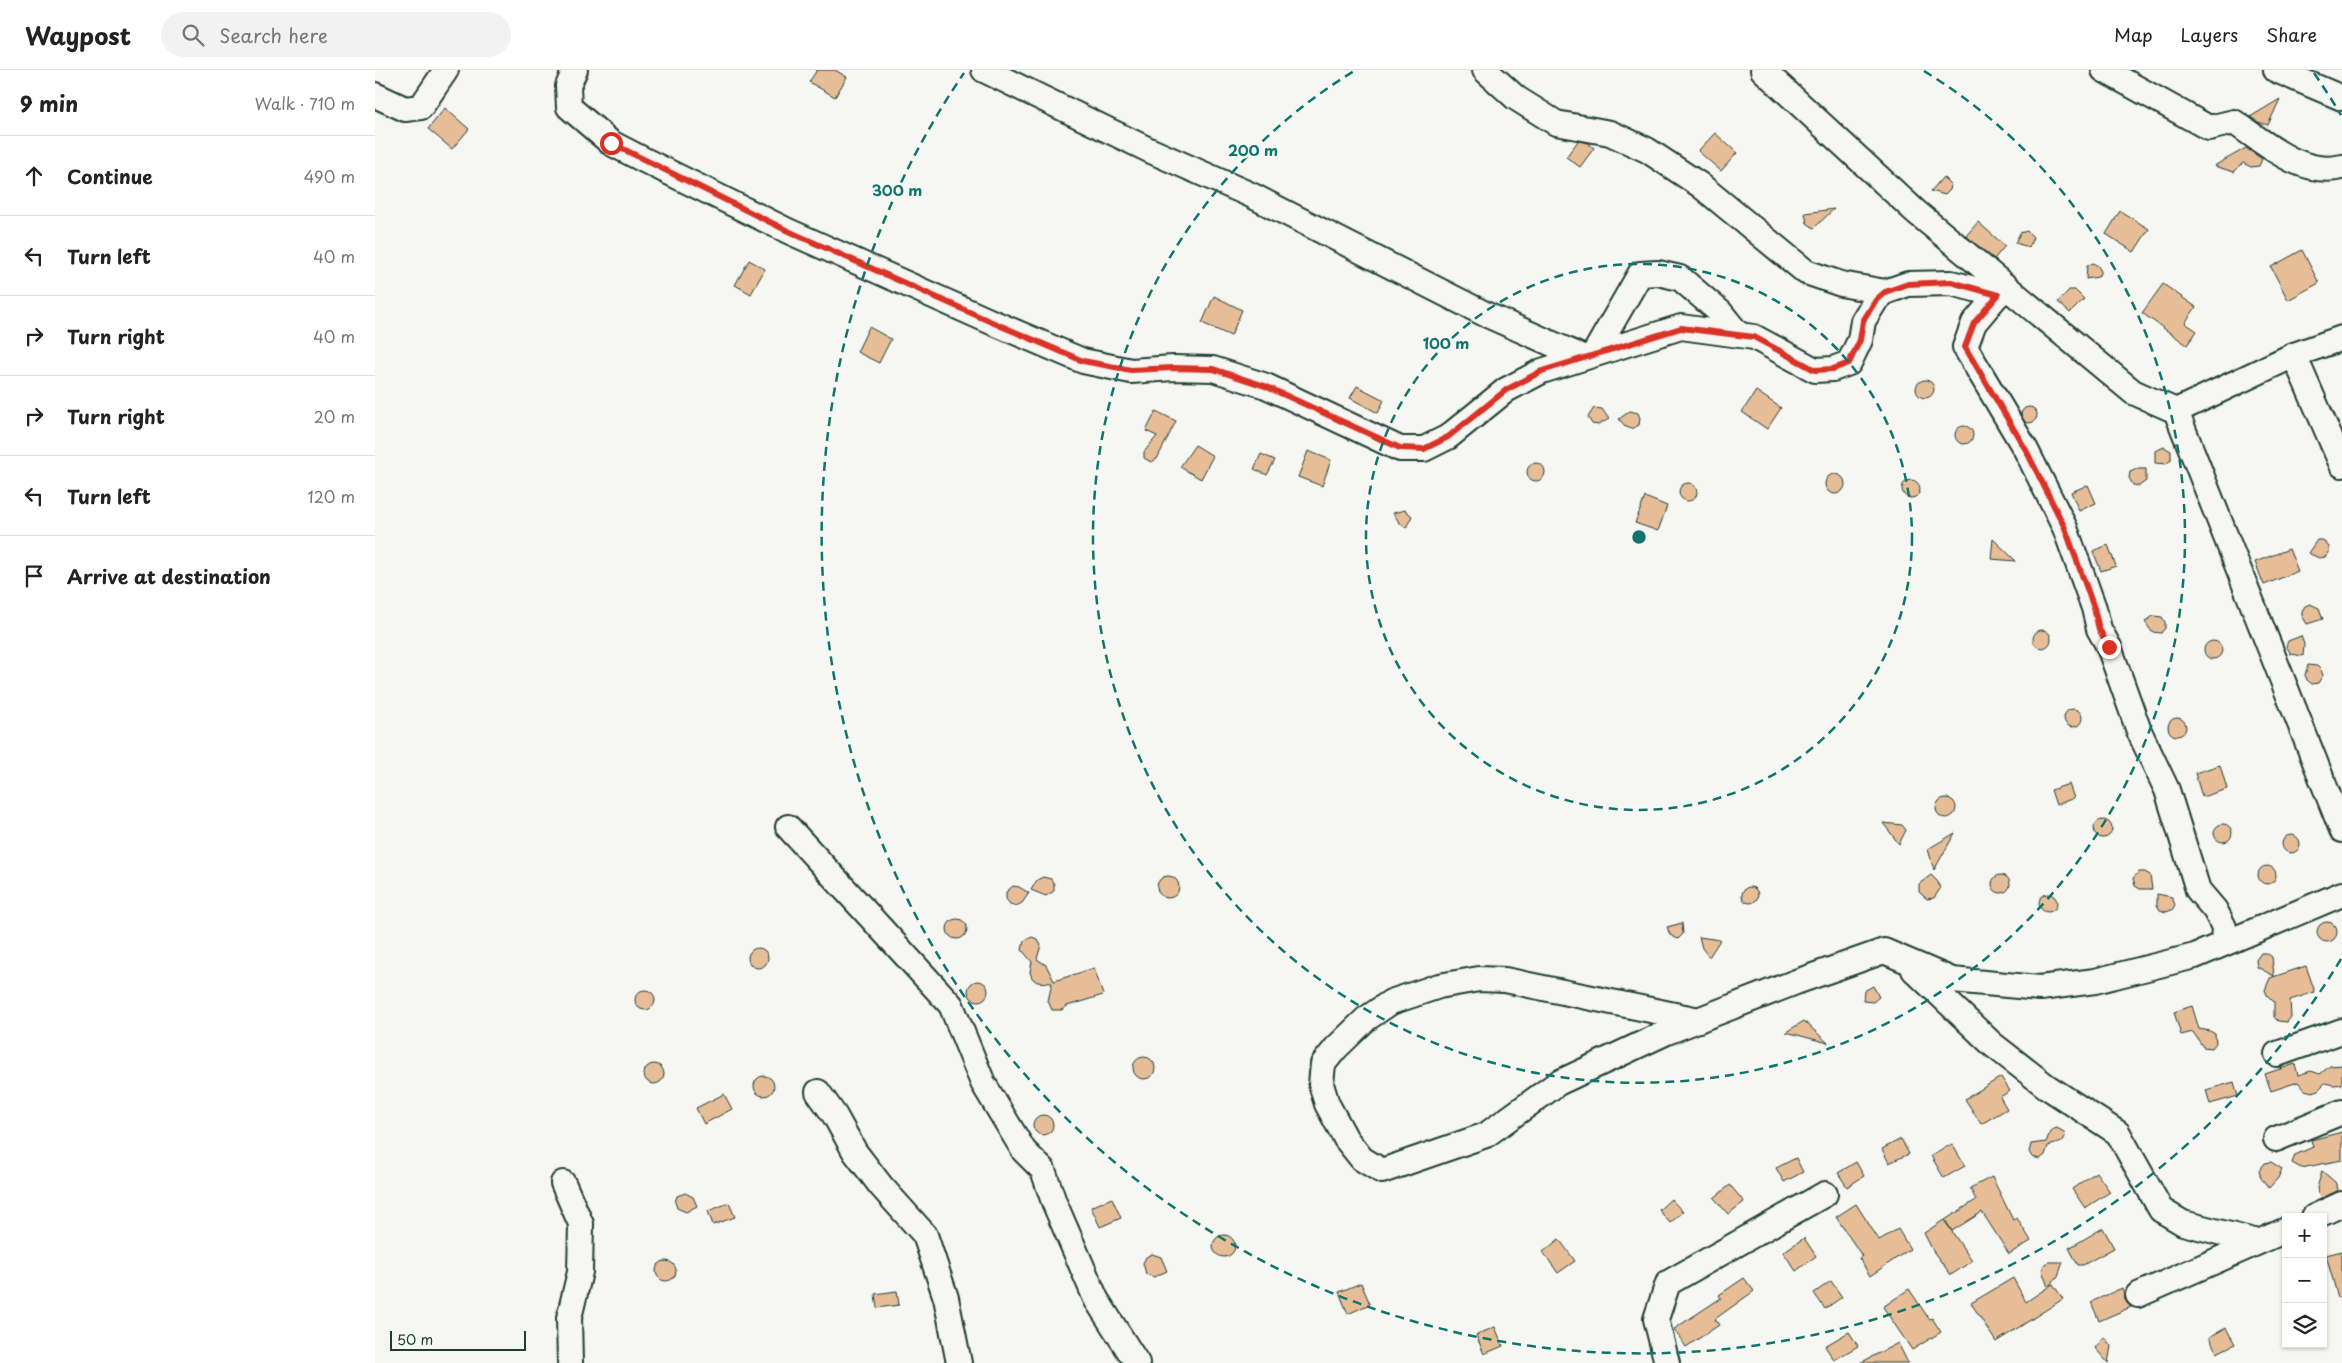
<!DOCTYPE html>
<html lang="en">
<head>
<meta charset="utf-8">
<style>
	:root { --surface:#fff; --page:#f2f2f2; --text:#222; --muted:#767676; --line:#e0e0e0 }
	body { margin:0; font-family:"Playpen Sans",sans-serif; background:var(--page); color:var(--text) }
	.controls { position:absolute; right:15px; bottom:15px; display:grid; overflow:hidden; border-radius:0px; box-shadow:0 1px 4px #0004 }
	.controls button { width:45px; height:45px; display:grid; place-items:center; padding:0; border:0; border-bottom:1px solid var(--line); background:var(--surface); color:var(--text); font:25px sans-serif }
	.scale { position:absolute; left:15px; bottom:12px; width:136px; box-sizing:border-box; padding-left:5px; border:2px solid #1f3d34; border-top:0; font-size:14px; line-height:18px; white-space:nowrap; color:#1f3d34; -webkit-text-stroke:4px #f6f6f2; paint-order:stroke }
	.stop { position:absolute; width:15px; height:15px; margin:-11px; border:4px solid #d93025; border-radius:50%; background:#fff }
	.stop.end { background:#d93025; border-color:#fff; box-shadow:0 1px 5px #0008 }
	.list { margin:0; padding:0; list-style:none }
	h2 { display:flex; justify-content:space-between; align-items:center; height:65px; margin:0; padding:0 20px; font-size:21px }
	h2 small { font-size:16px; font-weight:400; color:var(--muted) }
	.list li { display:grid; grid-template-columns:32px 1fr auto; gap:15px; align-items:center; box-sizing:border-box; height:80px; padding:0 20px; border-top:1px solid var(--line) }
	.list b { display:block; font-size:19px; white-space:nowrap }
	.list em { font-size:16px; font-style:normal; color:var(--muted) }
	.icon { flex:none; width:28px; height:28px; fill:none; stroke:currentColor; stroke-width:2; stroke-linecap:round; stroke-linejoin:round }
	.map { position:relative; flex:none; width:1967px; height:1293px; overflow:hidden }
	header { display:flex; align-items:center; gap:30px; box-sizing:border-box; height:70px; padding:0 25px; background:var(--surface); border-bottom:1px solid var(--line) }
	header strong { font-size:24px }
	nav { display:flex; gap:28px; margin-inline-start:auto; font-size:18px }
	.search { width:350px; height:45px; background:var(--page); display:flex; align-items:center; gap:12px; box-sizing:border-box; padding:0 18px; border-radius:28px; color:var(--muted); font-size:19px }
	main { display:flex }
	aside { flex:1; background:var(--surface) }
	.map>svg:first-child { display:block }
	.building { fill:#e7bd97; stroke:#1f3d34 }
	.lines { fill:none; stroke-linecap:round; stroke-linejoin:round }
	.minor-casing { stroke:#1f3d34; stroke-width:28 }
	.minor { stroke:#f6f6f2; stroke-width:24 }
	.route { stroke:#d93025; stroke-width:6 }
	.ring { fill:none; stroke:#0f766e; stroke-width:2.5; stroke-dasharray:9 6 }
	.centre { fill:#0f766e; stroke:#f6f6f2; stroke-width:2.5 }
	.ring-label { font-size:15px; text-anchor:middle; font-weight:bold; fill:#0f766e; stroke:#f6f6f2; stroke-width:5; stroke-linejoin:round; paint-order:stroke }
</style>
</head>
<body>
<header>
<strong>Waypost</strong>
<div class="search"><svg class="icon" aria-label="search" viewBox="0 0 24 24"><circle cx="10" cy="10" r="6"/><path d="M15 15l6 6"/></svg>Search here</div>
<nav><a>Map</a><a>Layers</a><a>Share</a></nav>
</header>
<main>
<aside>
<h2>9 min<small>Walk · 710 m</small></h2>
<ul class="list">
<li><svg class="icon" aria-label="ahead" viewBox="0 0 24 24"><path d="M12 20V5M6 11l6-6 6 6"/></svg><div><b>Continue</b></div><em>490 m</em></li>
<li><svg class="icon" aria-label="left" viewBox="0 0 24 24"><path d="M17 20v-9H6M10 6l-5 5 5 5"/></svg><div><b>Turn left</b></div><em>40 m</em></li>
<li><svg class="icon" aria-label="right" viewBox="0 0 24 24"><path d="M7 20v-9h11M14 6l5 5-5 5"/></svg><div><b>Turn right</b></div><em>40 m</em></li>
<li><svg class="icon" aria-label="right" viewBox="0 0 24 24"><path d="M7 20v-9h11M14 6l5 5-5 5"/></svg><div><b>Turn right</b></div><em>20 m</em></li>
<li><svg class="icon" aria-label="left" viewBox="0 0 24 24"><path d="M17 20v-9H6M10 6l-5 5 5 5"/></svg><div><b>Turn left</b></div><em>120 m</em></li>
<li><svg class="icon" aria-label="arrive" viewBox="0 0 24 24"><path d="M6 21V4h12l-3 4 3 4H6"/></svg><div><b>Arrive at destination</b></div></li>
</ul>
</aside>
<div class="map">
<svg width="1967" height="1293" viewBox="0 0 1967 1293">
	<rect width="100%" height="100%" fill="#f6f6f2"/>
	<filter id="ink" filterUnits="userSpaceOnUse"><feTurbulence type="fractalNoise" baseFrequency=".02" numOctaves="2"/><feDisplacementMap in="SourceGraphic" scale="10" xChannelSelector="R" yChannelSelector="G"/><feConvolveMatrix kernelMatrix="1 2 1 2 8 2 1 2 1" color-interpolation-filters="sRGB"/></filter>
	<g filter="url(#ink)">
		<g class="building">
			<polygon points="442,0 460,0 472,7 460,27 434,12"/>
			<polygon points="1905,29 1893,55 1883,52 1875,47"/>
			<polygon points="70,38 94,59 77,79 53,59"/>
			<polygon points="1340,63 1362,83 1346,101 1323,81"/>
			<polygon points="1203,71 1213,73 1219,78 1205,97 1191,87"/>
			<polygon points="1871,78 1887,89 1884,96 1876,97 1868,93 1859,102 1839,96"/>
			<polygon points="1568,107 1576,115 1575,120 1570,125 1556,121"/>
			<polygon points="1459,139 1439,158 1432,153 1430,143"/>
			<polygon points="1745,141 1774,159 1759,182 1731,164"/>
			<polygon points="1603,152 1630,176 1619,189 1591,166"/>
			<polygon points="1652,161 1658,167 1654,177 1640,173 1645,163"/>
			<polygon points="1927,180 1944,213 1913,230 1896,197"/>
			<polygon points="374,190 390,199 376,224 360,215"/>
			<polygon points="1718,193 1723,196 1726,201 1723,207 1711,209 1712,196"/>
			<polygon points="1788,214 1821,237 1810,253 1822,261 1812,275 1767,243"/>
			<polygon points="1694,220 1700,220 1709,229 1695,243 1683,232"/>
			<polygon points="839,226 867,240 856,266 827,253"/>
			<polygon points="494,257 516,269 504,293 482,282"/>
			<circle cx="1550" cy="319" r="9"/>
			<polygon points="982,316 1009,330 1003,343 975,328"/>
			<polygon points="1381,321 1406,338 1392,359 1367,342"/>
			<circle cx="1654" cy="345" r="8"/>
			<polygon points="1219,338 1227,339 1234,349 1223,355 1217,354 1213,347"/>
			<polygon points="781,341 801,351 782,389 776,392 769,388 769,382 782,366 771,361"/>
			<polygon points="1255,341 1263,343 1265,348 1264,355 1257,359 1251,357 1244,349"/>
			<circle cx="1589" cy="365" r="9"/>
			<polygon points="820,375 838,386 826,409 805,397"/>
			<polygon points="1789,377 1796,381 1796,390 1791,394 1780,393 1780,381"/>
			<polygon points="933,381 956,390 947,416 923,407"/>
			<polygon points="886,384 900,390 892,405 879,399"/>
			<circle cx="1161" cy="402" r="9"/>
			<polygon points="1762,399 1771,399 1771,411 1764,416 1758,415 1754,408 1755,402"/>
			<circle cx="1460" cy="414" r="10"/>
			<circle cx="1536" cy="419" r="9"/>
			<circle cx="1313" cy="422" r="9"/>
			<polygon points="1713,415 1721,433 1704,441 1696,422"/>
			<polygon points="1270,427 1292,436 1283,461 1260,453"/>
			<polygon points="1030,440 1037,446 1031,458 1024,452 1018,443"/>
			<polygon points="1618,469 1641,491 1616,489"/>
			<polygon points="1942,470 1948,470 1954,477 1954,483 1950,487 1944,488 1933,483"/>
			<polygon points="1733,475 1741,496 1726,501 1718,481"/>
			<polygon points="1914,479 1923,501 1889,515 1880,492"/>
			<polygon points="1935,534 1944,538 1948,549 1932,554 1927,546 1927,541 1930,536"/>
			<polygon points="1778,546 1787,547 1790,552 1790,558 1786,563 1777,562 1770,552"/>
			<circle cx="1667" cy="569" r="9"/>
			<polygon points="1926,566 1929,574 1928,586 1916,584 1911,576 1913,571"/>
			<circle cx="1838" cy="580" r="9"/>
			<polygon points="1933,595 1942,596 1946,600 1948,605 1943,613 1937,614 1932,610 1930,605"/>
			<circle cx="1698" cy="648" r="9"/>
			<circle cx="1802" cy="657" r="9"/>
			<polygon points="1845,695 1852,719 1827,727 1820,703"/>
			<polygon points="1694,714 1699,728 1681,735 1676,720"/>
			<circle cx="1571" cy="738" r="10"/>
			<circle cx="1728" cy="759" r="9"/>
			<polygon points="1508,753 1527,755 1531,760 1524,774"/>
			<circle cx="1848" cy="763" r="9"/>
			<polygon points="1580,763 1559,800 1553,779"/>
			<circle cx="1916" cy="774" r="9"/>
			<circle cx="1892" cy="805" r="9"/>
			<polygon points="1764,802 1770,802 1775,805 1777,819 1765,819 1760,816 1758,808"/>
			<polygon points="1556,805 1563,812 1565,819 1559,828 1552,829 1544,822 1544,814"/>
			<circle cx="1626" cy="814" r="9"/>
			<circle cx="793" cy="817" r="11"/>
			<polygon points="668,807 676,809 679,814 679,821 671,826 656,820 662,810"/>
			<polygon points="638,816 644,817 654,823 647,833 641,836 635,834 631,829 631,822"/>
			<circle cx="1375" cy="825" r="8"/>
			<polygon points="1782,824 1797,827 1800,835 1797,840 1791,842 1785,840 1782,835"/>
			<circle cx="1673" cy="833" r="9"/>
			<circle cx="582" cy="859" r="10"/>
			<circle cx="1952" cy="862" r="10"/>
			<polygon points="1307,853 1308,864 1303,869 1295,865 1292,857"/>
			<polygon points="657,867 662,869 666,875 662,889 671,895 679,911 719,898 728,925 692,936 687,940 677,940 673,931 677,913 662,912 657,908 655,902 657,892 647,880 649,871"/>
			<polygon points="1324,867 1345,870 1334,887 1327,878"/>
			<circle cx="383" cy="888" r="10"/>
			<polygon points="1886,883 1892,883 1897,887 1899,906 1882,897 1881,890"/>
			<polygon points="1931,896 1940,922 1915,930 1916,947 1912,952 1903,951 1899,947 1899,932 1892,925 1890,920 1895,908"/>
			<circle cx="603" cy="921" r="10"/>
			<polygon points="1498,916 1504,927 1498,932 1488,931 1489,921"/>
			<circle cx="270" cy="930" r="10"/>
			<polygon points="1817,936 1824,959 1835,961 1840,964 1841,973 1837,978 1828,977 1818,962 1806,965 1799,942"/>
			<polygon points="1429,951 1453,973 1411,962"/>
			<circle cx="769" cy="998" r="11"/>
			<polygon points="1920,994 1923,1005 1936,1001 1945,1004 1955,996 1967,995 1967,1014 1959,1015 1950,1013 1943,1020 1937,1022 1930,1020 1923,1012 1896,1021 1890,1004"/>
			<circle cx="279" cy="1004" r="10"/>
			<circle cx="389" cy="1016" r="10"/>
			<polygon points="1626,1007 1635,1021 1625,1027 1632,1039 1606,1054 1590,1029"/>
			<polygon points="1859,1012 1863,1026 1835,1034 1831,1020"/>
			<polygon points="349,1024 357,1039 329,1054 321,1038"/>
			<circle cx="668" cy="1055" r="10"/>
			<polygon points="1682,1058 1689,1062 1690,1067 1687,1072 1673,1076 1670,1085 1665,1089 1657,1087 1654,1082 1656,1074 1671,1072 1676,1060"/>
			<polygon points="1967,1062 1967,1090 1926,1098 1917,1093 1920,1085 1938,1077 1936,1070"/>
			<polygon points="1526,1069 1534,1084 1514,1093 1507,1079"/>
			<polygon points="1577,1074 1590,1096 1569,1108 1556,1086"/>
			<polygon points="1421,1088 1428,1102 1409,1112 1401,1098"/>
			<polygon points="1481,1092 1489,1106 1472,1117 1463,1103"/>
			<polygon points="1896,1092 1907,1099 1903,1108 1894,1118 1886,1108 1884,1101 1890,1093"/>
			<polygon points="1947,1101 1960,1112 1963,1119 1962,1121 1947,1128 1943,1124 1942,1118"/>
			<polygon points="1721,1102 1735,1122 1710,1138 1697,1119"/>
			<polygon points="1617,1107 1638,1150 1642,1148 1656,1171 1634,1184 1607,1142 1577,1161 1570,1150 1601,1130 1595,1118"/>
			<polygon points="1355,1115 1369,1132 1353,1144 1339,1128"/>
			<polygon points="310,1123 318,1127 322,1136 311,1142 302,1138 300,1132 302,1126"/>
			<polygon points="737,1128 746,1148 725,1157 716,1137"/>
			<polygon points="1296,1129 1308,1142 1295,1153 1284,1140"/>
			<polygon points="354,1133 360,1147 338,1155 333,1141"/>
			<polygon points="1481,1134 1504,1170 1523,1159 1535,1179 1495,1206 1484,1188 1487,1186 1461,1147"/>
			<polygon points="1569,1150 1597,1191 1576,1205 1558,1181 1549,1163"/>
			<polygon points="1728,1158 1739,1178 1708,1195 1703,1195 1694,1178"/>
			<circle cx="849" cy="1176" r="11"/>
			<polygon points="1429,1168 1441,1186 1421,1201 1408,1182"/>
			<polygon points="1184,1169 1200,1191 1183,1203 1168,1182"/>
			<polygon points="1967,1181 1967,1227 1963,1228 1951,1185"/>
			<polygon points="777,1184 786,1187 792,1201 779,1207 771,1204 768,1193 771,1187"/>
			<circle cx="291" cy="1201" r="10"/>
			<polygon points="1674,1192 1688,1192 1683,1206 1674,1216 1678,1214 1688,1229 1621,1272 1596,1233 1638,1208 1651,1232 1673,1217 1667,1200 1669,1195"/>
			<polygon points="1369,1208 1379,1221 1340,1249 1344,1255 1311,1277 1299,1259 1346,1228 1344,1225"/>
			<polygon points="1456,1211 1467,1227 1450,1239 1439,1223"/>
			<polygon points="986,1213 995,1234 973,1244 964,1222"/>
			<polygon points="1747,1218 1751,1231 1756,1237 1724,1251 1716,1232"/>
			<polygon points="1534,1219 1554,1249 1557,1248 1566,1262 1537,1280 1508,1237"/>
			<polygon points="522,1221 524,1235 502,1238 500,1224"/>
			<polygon points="1120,1257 1128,1276 1109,1284 1101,1265"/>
			<polygon points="1851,1258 1860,1274 1842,1283 1834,1267"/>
			<polygon points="1474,1262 1483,1276 1459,1290 1450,1276"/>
			<polygon points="1729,1267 1736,1276 1733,1293 1720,1278"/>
			<polygon points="1523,1273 1533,1293 1485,1293"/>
		</g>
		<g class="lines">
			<g class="minor-casing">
				<g id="minor">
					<polyline points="200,0 193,16 194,37 236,73 269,90 413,161 612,250 708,291 756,301 798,298 838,299 891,316 1025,379 1049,379 1073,367 1131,320 1167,301 1306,257 1379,267 1440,300 1458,299 1474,293 1485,270 1488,251 1501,230 1510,222 1533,214 1576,213 1623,225"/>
					<polyline points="609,0 774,80 876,125 1110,244 1207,287"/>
					<polyline points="1110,0 1141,28 1181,53 1235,63 1272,80 1325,115 1431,202 1466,214 1510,222"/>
					<polyline points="1388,0 1541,142 1758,322 1801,341 1967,760"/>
					<path d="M 1729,0 L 1834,58 L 1859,52 C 1890,73 1927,107 1967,97"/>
					<polyline points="1901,0 1967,28"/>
					<polyline points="0,25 30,39 46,37 71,0"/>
					<polyline points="1630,216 1599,253 1590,277 1651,380 1690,458 1719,538 1724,559 1734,577 1764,661 1792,720 1823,820 1840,840 1849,857 1848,873"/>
					<polyline points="1219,284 1265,204 1283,203 1305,208 1346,243 1363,264"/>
					<polyline points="1919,285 1967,395"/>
					<polyline points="1801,341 1919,285 1967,268"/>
					<polyline points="413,757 576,935 608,1013 649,1081 668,1100 679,1132 721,1229 762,1293"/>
					<polyline points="1539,900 1617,974 1671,1016 1743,1063 1786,1140 1808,1153 1883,1172"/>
					<polyline points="1324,950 1130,910 1104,909 1064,916 1016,932 991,949 961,978 948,994 946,1014 952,1034 971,1069 987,1089 1007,1101 1111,1065 1183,1013 1292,962 1421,912 1509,881 1577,910 1665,918 1720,911 1820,886 1967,824"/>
					<polyline points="1902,984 1967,961"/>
					<polyline points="443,1022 460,1046 480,1082 506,1116 550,1165 571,1228 584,1293"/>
					<polyline points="1901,1069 1967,1042"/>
					<polyline points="188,1113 206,1154 205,1202 194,1248 195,1293"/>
					<polyline points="1939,1147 1967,1134"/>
					<polyline points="1763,1225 1911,1160"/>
					<polyline points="1292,1293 1281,1249 1293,1213 1450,1124"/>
				</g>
			</g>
			<use href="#minor" class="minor"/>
		</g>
	</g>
	<g class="lines" filter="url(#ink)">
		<polyline class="route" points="236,73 413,161 612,250 708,291 756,300 798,298 838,299 890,316 1025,378 1049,379 1073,367 1131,320 1167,301 1306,258 1379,267 1440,300 1458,299 1474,293 1485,270 1488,251 1501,230 1510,222 1533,214 1576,212 1623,225 1599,253 1590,277 1651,380 1690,458 1719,538 1724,559 1734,577"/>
	</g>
	<g class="ring">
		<circle cx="1264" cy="467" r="273"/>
		<path d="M1549 1A546 546 0 1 1 979 1"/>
		<path d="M1966 889A819 819 0 1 1 589 3M1939 3A819 819 0 0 1 1966 45"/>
	</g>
	<circle cx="1264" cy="467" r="8" class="centre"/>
	<g class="ring-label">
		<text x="878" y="86">200 m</text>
		<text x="522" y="126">300 m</text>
		<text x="1071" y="279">100 m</text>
	</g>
</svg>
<div class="controls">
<button>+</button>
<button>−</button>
<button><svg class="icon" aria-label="layers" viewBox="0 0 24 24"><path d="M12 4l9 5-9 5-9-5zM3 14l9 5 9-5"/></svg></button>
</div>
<div class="scale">50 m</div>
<div class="stop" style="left:236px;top:73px"></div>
<div class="stop end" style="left:1734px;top:577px"></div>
</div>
</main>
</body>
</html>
